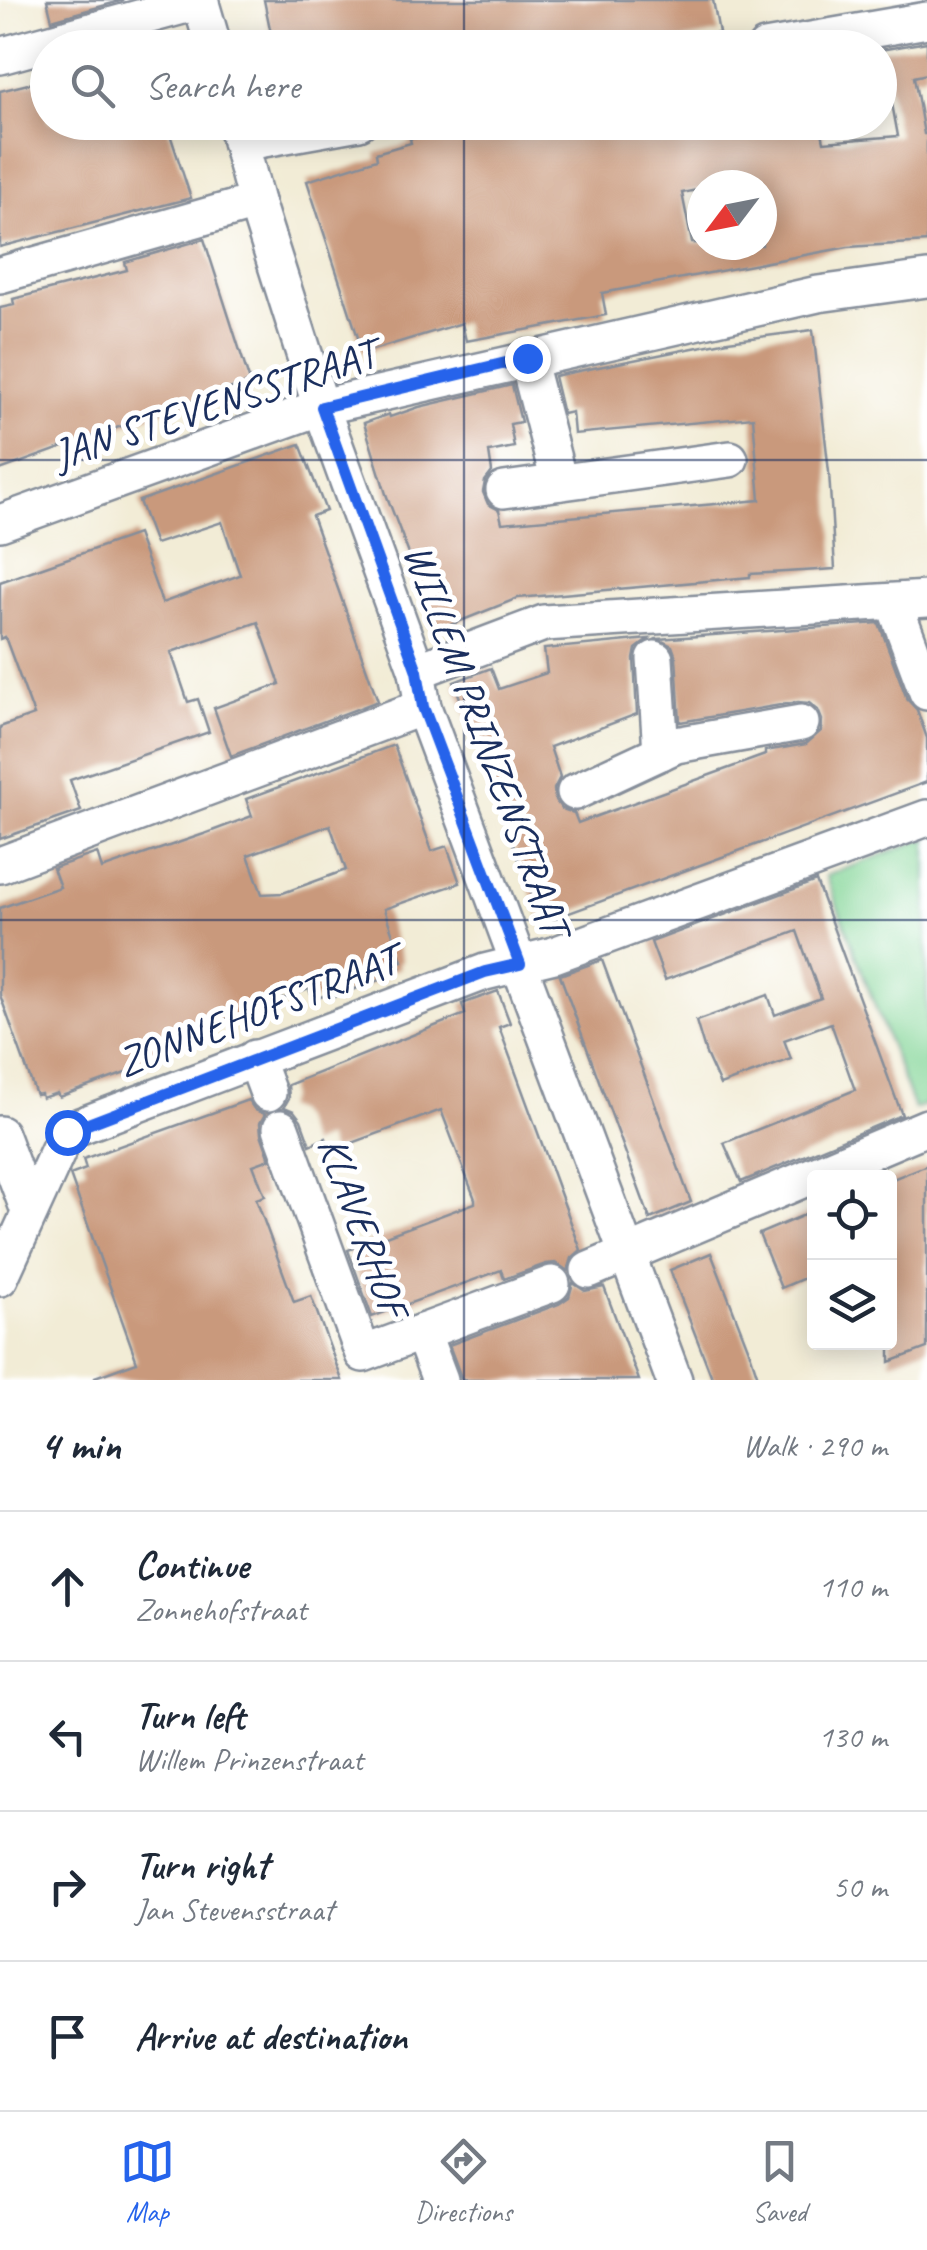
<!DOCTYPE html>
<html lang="en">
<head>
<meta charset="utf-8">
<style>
	:root { --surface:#fff; --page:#f2f2f3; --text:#1f2937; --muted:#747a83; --line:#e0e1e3; --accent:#2563eb }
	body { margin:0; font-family:Caveat,sans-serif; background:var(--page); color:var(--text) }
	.controls { position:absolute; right:30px; bottom:30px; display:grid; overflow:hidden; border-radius:10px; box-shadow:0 5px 25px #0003 }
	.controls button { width:90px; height:90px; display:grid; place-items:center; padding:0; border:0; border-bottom:2px solid var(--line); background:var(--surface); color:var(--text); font:50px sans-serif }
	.compass { position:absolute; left:687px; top:170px; width:90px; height:90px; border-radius:50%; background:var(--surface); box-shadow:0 5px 25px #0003; rotate:238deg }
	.stop { position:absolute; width:30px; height:30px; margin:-22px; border:8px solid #2563eb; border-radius:50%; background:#fff }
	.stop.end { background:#2563eb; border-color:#fff; box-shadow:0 2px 10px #0008 }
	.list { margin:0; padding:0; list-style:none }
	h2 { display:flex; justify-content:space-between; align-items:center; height:130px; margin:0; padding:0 40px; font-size:42px }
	h2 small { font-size:32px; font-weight:400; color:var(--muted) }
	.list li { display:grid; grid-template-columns:65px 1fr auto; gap:30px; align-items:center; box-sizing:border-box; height:150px; padding:0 40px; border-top:2px solid var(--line) }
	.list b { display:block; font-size:38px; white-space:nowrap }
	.list p { margin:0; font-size:32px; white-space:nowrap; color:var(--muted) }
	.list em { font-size:32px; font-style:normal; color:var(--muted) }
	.icon { flex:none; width:55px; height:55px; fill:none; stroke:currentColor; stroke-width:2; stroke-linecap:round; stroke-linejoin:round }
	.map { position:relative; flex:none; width:927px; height:1380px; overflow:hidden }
	.search { position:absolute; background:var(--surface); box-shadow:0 5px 25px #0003; left:30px; right:30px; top:30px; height:110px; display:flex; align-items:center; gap:25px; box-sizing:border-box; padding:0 35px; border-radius:55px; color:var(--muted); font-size:38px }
	.sheet { height:730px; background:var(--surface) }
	nav { display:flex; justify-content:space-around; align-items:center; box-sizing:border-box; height:140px; border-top:2px solid var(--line); background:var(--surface); font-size:28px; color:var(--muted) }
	nav a { display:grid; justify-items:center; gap:5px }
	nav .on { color:var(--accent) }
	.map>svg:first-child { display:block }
	.green { fill:#82d596; stroke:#4e827a; stroke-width:2.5 }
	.building { fill:#c9997c; fill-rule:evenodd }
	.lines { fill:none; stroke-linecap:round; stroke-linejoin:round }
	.minor-casing { stroke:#868e9a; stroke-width:40 }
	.minor { stroke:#fff; stroke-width:35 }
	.route { stroke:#2563eb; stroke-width:12 }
	.grid { fill:none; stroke:#1b2f5e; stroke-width:2.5; stroke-opacity:0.55 }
	.labels { text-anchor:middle; stroke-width:10; stroke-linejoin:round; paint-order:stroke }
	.street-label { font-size:42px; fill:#1b2f5e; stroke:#fff }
</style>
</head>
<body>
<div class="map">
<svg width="927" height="1380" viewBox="0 0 927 1380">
	<rect width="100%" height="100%" fill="#fff"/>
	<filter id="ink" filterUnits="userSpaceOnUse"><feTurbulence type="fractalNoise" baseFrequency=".01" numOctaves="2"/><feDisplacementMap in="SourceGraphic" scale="20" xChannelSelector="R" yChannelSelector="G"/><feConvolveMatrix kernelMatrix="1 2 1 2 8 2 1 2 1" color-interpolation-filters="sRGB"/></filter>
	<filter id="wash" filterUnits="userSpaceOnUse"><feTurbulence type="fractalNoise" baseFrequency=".0048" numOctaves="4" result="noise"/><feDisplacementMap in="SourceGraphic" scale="40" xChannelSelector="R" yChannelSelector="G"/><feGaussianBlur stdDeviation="2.25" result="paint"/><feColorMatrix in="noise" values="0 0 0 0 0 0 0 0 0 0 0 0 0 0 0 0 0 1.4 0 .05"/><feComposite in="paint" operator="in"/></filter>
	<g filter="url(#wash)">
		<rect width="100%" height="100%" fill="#f2ecd6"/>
		<polygon class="green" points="927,838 927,1104 914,1109 826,876"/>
		<g id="blocks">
			<g class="building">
				<polygon points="47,0 124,0 52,20"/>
				<polygon points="264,0 713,0 719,33 644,48 621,48 619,39 575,48 274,48"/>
				<path d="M 927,42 L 927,74 L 914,77 L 924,134 L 927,134 L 927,242 L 848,247 L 602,293 L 606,315 L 466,341 L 462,323 L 363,353 L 307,181 L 377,159 L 376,153 L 411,143 L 410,139 L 494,122 L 820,122 L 824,142 L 898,136 L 888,82 L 880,83 L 880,50 ZM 702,185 L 762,185 L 762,245 L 692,243 L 682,193 L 702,189 Z"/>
				<polygon points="44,80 48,122 166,122 191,198 0,247 0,91"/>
				<polygon points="204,239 250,382 166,410 0,470 0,308 14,305 13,299 127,270 125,262"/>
				<polygon points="813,330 829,472 835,569 750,574 750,577 518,598 438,630 386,494 364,423 389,414 390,417 419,407 512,385 521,422 510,424 514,447 489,452 492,472 485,481 483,492 488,504 499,510 502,523 760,500 753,417 574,434 572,412 563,414 554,376 728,341"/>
				<polygon points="300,444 326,511 312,516 378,701 231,756 214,708 280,684 258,622 171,652 188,702 198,699 209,732 70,780 81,811 0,839 0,727 34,715 5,637 0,639 0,582 137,534 162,603 240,575 222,522 155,544 139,501"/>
				<polygon points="879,623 907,699 917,710 927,738 927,782 542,923 454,682 491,668 499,689 547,673 544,649 649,639 636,649 634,659 637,714 550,747 560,777 554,789 555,800 562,809 574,813 578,823 765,755 765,751 806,744 821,731 822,720 818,710 809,703 798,702 680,722 676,657 672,646 658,639"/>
				<path d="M 394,745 L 432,851 L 447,846 L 460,883 L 384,909 L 402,961 L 398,963 L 400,968 L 385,973 L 386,978 L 329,998 L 328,994 L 313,1000 L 309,989 L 168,1041 L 172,1051 L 157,1057 L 159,1061 L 59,1097 L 57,1093 L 42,1098 L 41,1094 L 36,1095 L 0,995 L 0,908 L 60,887 L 53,868 L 97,853 L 102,869 L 204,834 L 252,816 L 246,799 ZM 330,825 L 346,870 L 283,893 L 262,894 L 248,855 Z"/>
				<polygon points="816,881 902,1115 741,1182 724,1143 855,1090 831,1023 784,1040 791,1059 720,1085 706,1054 696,1021 768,995 775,1015 821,998 797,931 665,980 651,942"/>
				<polygon points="602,960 691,1202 650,1219 560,975"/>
				<polygon points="498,991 510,1023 499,1027 581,1250 572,1258 568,1271 556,1263 546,1264 504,1279 501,1270 372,1317 348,1250 475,1203 475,1199 441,1110 331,1151 326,1138 310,1145 301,1120 294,1111 284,1107 289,1098 288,1085 465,1014 462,1004"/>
				<polygon points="248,1100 255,1110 265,1114 260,1123 261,1134 270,1159 253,1165 265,1196 256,1199 294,1302 311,1296 342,1380 95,1380 95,1377 137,1362 70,1175 86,1169 83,1159"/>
				<polygon points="927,1165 927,1348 890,1362 890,1180"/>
				<polygon points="814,1211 814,1274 781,1288 759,1234"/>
				<polygon points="711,1253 750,1353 759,1380 713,1380 670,1270"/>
				<polygon points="573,1283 585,1291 604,1287 639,1380 462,1380 449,1345 559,1304 569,1297"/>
			</g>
		</g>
	</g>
	<g filter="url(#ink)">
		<use href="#blocks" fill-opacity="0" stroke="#868e9a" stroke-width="2.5"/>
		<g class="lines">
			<g class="minor-casing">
				<g id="minor">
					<polyline points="200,0 214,48"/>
					<polyline points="765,48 927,20"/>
					<polyline points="0,56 201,1"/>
					<polyline points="235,122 256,202 321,407 417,671 423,707 674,1380"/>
					<polyline points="241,143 359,122"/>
					<polyline points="0,275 256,202"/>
					<polyline points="527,358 559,482"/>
					<polyline points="504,490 730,459"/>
					<polyline points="0,523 321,407 818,294 927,279"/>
					<polyline points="894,603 927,692"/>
					<polyline points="655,659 661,752"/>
					<polyline points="417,671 544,623 927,599"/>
					<polyline points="575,792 676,745 801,723"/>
					<polyline points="0,865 423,707"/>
					<polyline points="255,1058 268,1093"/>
					<polyline points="281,1128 363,1354 552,1284"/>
					<polyline points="0,1134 29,1211"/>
					<polyline points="589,1270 927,1127"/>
					<polyline points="0,1278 67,1131 485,972 554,955 927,818"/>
					<polyline points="422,1332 440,1380"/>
				</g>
			</g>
			<use href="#minor" class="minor"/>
		</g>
	</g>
	<g class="lines" filter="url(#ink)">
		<polyline class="route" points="67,1132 485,972 520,964 423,707 417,671 322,407 527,358"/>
	</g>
	<path class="grid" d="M 464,0 L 464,48M 464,122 L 464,1380M 0,460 L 927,460M 0,920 L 927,920"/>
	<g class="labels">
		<g class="street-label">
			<text transform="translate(214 403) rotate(-18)" y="15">JAN STEVENSSTRAAT</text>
			<text transform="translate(488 739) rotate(70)" y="15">WILLEM PRINZENSTRAAT</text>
			<text transform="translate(257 1010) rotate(-21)" y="15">ZONNEHOFSTRAAT</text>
			<text transform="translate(364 1226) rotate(70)" y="15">KLAVERHOF</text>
		</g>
	</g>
</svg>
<div class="controls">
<button><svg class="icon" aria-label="locate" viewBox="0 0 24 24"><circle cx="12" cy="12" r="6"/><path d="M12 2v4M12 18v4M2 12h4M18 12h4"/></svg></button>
<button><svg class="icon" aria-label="layers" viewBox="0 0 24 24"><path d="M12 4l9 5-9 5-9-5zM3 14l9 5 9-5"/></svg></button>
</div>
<svg class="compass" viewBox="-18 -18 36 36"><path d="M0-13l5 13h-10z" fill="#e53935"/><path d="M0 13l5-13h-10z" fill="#747a83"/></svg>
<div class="stop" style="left:67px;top:1132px"></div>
<div class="stop end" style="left:527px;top:358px"></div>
<div class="search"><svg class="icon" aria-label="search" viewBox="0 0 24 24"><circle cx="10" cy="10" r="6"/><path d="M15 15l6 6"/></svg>Search here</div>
</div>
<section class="sheet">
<h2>4 min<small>Walk · 290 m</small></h2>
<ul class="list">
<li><svg class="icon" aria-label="ahead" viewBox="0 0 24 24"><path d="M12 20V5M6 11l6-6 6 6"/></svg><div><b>Continue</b><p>Zonnehofstraat</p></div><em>110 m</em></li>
<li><svg class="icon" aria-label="left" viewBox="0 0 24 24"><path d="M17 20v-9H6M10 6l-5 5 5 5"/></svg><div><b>Turn left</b><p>Willem Prinzenstraat</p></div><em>130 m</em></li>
<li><svg class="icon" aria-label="right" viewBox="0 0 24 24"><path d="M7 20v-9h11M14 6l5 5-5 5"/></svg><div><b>Turn right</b><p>Jan Stevensstraat</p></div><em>50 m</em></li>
<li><svg class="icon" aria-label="arrive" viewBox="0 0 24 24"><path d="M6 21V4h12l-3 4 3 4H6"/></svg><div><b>Arrive at destination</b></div></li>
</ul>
</section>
<nav>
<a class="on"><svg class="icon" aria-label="map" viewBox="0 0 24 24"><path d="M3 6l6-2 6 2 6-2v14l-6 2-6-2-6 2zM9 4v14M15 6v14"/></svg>Map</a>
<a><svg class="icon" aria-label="directions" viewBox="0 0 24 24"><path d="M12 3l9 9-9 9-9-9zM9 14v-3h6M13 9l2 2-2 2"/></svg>Directions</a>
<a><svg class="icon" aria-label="saved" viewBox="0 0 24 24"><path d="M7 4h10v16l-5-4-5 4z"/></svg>Saved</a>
</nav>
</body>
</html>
